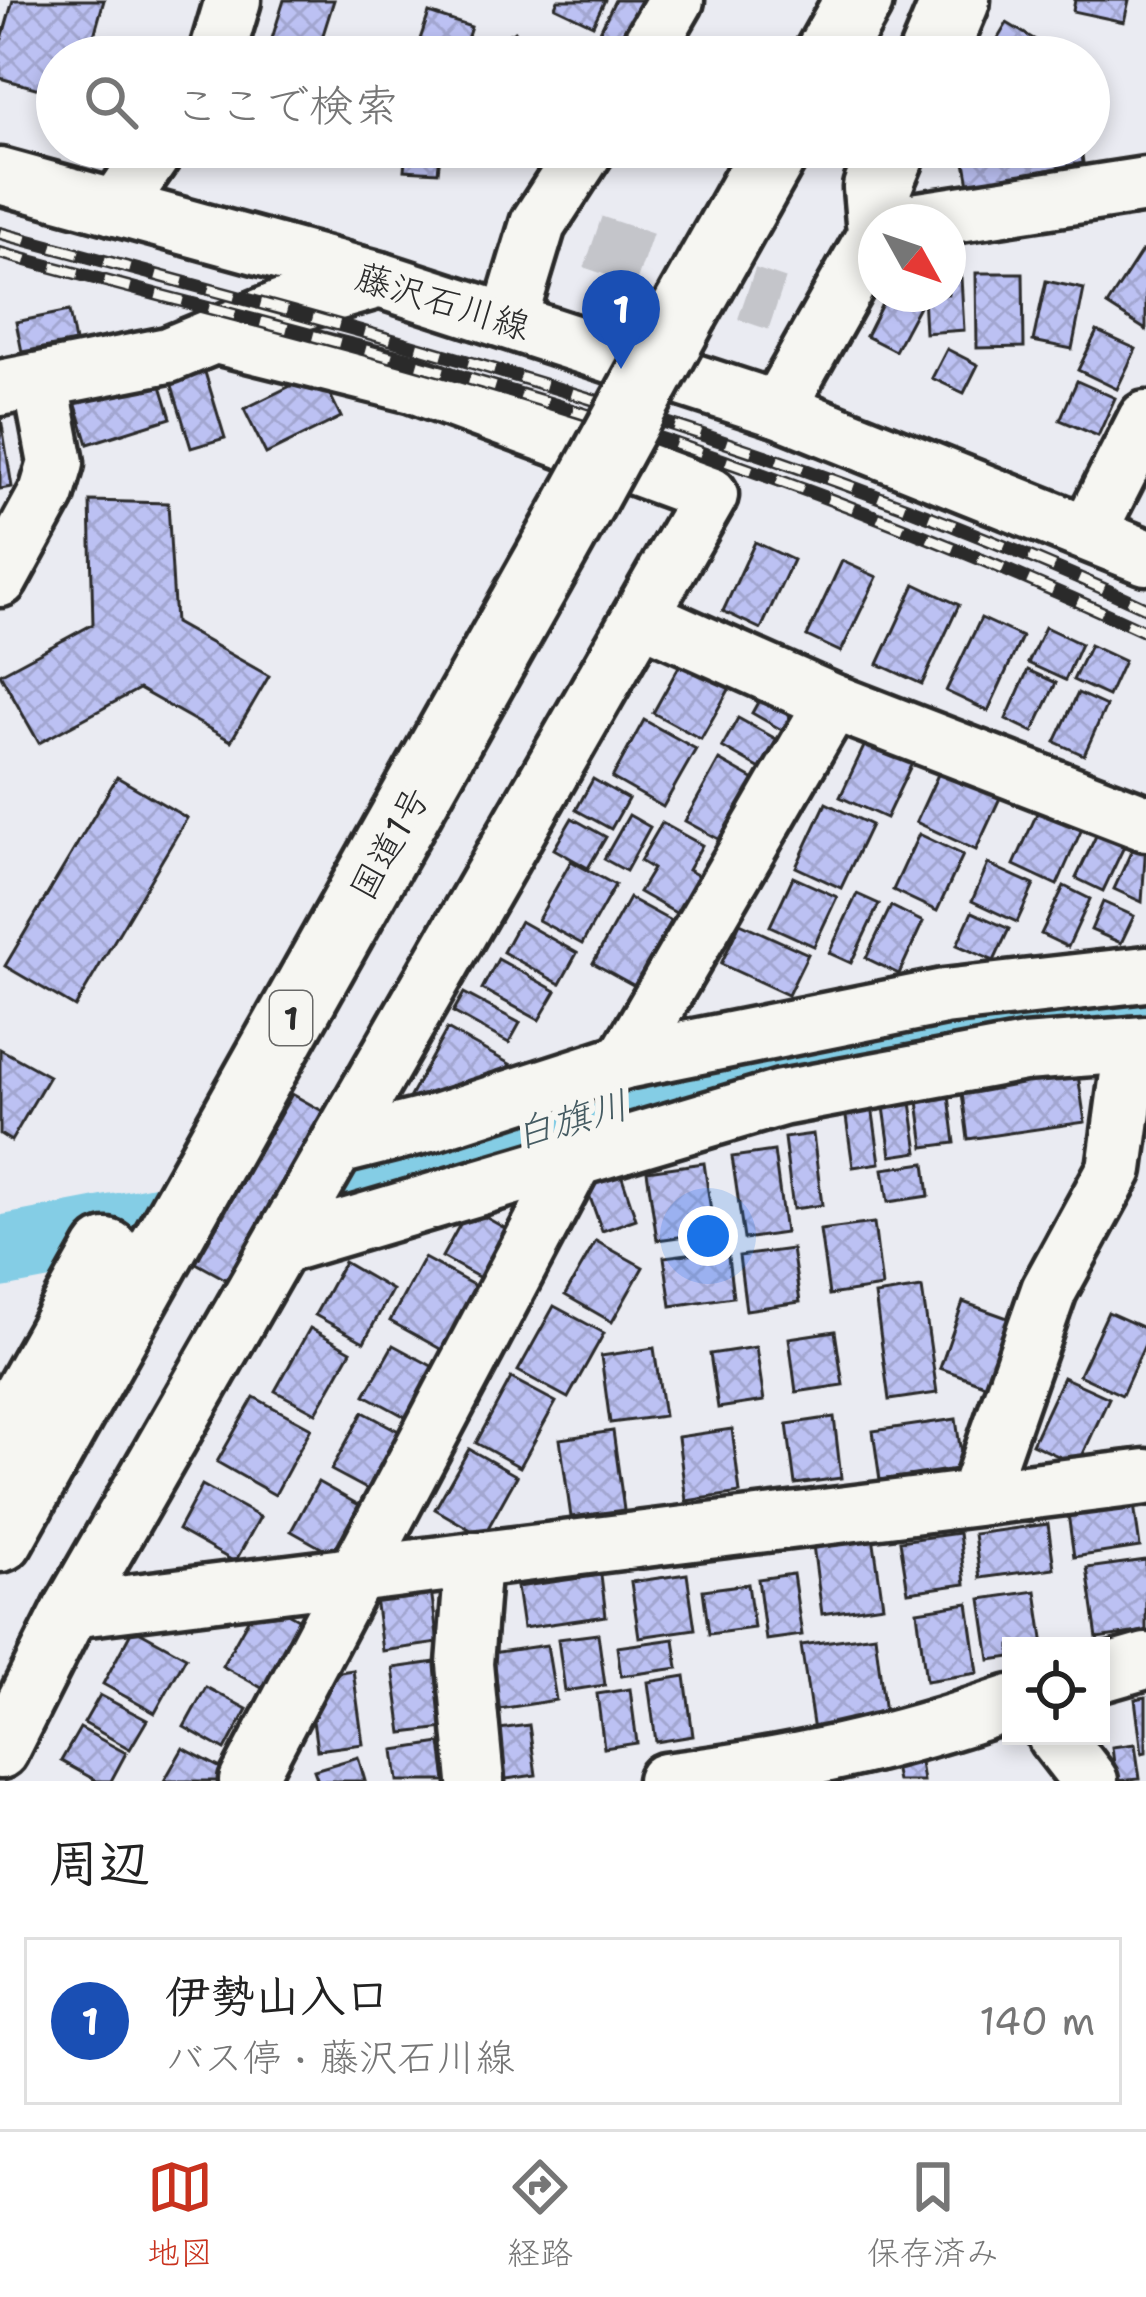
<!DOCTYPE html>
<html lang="ja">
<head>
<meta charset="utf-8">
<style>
	:root { --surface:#fff; --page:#f6f6f6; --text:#222; --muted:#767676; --line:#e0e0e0; --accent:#c8321e }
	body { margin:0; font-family:"Shantell Sans","Klee One",sans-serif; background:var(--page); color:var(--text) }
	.controls { position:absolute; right:36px; bottom:36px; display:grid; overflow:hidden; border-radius:0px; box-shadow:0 6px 18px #0003 }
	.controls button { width:108px; height:108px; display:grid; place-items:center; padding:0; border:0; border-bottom:3px solid var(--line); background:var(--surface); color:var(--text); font:60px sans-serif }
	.compass { position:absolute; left:858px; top:204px; width:108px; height:108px; border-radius:50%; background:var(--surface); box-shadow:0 6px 18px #0003; rotate:130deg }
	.you { position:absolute; left:708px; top:1236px; width:42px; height:42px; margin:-30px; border:9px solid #fff; border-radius:50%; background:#1a73e8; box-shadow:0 0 0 18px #1a73e833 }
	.badge { display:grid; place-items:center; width:78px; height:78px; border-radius:50%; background:var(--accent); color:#fff; font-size:39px; font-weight:700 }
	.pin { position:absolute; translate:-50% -99px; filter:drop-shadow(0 3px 6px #0008) }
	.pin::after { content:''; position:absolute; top:63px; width:42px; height:36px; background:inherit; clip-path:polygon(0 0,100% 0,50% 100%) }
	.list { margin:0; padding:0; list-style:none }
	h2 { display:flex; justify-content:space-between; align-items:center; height:156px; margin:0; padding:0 48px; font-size:51px }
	h2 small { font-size:39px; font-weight:400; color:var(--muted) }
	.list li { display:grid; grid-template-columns:78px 1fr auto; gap:36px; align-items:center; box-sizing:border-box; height:168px; margin:0 24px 24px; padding:0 24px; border:3px solid var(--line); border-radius:0px }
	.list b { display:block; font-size:45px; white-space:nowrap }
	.list p { margin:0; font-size:39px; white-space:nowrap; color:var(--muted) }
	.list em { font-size:39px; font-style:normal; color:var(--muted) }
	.icon { flex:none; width:66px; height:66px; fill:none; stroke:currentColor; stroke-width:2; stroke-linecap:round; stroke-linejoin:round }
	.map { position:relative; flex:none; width:1146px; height:1781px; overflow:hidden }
	.search { position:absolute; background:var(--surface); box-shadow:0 6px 18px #0003; left:36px; right:36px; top:36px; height:132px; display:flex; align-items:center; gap:30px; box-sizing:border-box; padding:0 42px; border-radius:66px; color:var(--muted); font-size:45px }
	.sheet { height:348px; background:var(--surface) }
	nav { display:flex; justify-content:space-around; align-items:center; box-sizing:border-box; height:168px; border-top:3px solid var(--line); background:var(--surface); font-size:33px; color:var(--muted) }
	nav a { display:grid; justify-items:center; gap:6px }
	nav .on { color:var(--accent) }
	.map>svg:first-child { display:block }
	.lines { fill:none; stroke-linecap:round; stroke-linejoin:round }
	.river { stroke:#84cde5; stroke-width:72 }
	.building { fill:url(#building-cross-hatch); stroke:#2b2b2b; stroke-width:3 }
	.minor-tunnel { stroke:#c4c5ca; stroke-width:54; stroke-dasharray:54 27; stroke-linecap:butt }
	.minor-casing { stroke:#2b2b2b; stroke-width:63 }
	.highway-casing { stroke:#2b2b2b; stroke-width:75 }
	.minor { stroke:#f6f6f2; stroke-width:54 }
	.highway { stroke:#f6f6f2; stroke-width:66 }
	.rail-casing { stroke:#2b2b2b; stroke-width:14 }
	.rail { stroke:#f6f6f2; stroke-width:9; stroke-dasharray:27; stroke-linecap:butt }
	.highway-bridge-casing { stroke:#2b2b2b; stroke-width:75; stroke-linecap:butt }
	.highway-bridge { stroke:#f6f6f2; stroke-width:66 }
	.labels { text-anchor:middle; stroke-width:12; stroke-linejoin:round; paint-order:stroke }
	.shield { fill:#f6f6f2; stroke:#686867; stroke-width:3 }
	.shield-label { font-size:33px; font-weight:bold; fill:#2b2b2b }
	.street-label { font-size:36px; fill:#2b2b2b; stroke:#f6f6f2 }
	.water-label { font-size:39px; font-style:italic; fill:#465c63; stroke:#f6f6f2 }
</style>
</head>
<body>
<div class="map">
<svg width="1146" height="1781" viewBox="0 0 1146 1781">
	<defs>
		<pattern id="building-cross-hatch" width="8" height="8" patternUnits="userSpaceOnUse" patternTransform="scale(3)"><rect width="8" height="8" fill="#bcc1f3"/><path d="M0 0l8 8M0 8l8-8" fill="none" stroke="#a2a6d0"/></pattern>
	</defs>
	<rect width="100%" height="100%" fill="#eaebf2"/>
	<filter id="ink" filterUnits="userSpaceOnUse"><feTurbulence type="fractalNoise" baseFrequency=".00833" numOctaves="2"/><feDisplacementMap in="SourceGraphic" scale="24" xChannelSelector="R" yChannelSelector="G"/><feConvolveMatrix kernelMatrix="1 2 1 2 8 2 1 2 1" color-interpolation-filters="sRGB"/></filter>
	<g filter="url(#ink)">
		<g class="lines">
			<polyline class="river" points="0,1252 362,1183 619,1104 862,1048 1046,1015 1146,1011"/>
		</g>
		<g class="building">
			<polygon points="13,0 104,0 88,57 57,57 57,94 0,78 0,46"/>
			<polygon points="284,0 334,0 316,57 270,45"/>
			<polygon points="558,0 605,0 593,25 555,7"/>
			<polygon points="615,0 641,0 657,8 636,51 599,33"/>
			<polygon points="1075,0 1129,0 1124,22 1073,11"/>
			<polygon points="429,13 471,27 461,57 414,57"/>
			<polygon points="1007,23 1052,50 1047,57 987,57"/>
			<polygon points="515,31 528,57 478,57 475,51"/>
			<polygon points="406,147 441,147 438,172 404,170"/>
			<polygon points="1013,147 1081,147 1083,163 969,185 964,156"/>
			<polygon points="959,242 964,330 925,333 923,294 948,294 948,243"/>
			<polygon points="1142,251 1146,253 1146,330 1107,305"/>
			<polygon points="976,273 1023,273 1024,347 977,348"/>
			<polygon points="1046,281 1084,289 1072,349 1033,341"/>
			<polygon points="887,294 919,306 895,351 866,336"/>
			<polygon points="69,311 75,342 22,352 16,322"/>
			<polygon points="1097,331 1136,349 1117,389 1078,370"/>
			<polygon points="947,349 978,365 964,393 932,378"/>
			<polygon points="154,363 171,418 88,444 71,389"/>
			<polygon points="204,369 225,438 191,448 170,379"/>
			<polygon points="319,372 341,417 266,454 244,409"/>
			<polygon points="1077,381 1115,398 1098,436 1060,420"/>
			<polygon points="0,412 12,487 0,489"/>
			<polygon points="90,501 168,503 175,623 269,676 231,741 139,689 39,743 0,674 93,624"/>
			<polygon points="755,542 793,560 761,629 723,611"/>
			<polygon points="842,561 877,577 841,652 807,636"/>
			<polygon points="915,584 959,605 922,684 878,664"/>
			<polygon points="981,618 1022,637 988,711 946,691"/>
			<polygon points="1045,627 1081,644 1065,680 1028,663"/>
			<polygon points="1090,645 1124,661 1108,696 1073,680"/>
			<polygon points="687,652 735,679 701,739 653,713"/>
			<polygon points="1028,670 1056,683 1033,732 1006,719"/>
			<polygon points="768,684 810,708 794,737 752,713"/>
			<polygon points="1078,693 1106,706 1084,755 1055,742"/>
			<polygon points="738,718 787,745 771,775 722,747"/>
			<polygon points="644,720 696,749 663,807 612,778"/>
			<polygon points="869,736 915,757 886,818 840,797"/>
			<polygon points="719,760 765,786 731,846 685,821"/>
			<polygon points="940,770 1000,798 976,850 916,822"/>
			<polygon points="117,777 187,818 75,1007 5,966"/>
			<polygon points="593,779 628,799 611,829 576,810"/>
			<polygon points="1042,802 1085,822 1057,885 1014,865"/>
			<polygon points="826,803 871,825 841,888 796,867"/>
			<polygon points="629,815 650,827 626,871 604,859"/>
			<polygon points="572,818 606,837 588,868 554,849"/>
			<polygon points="1103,821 1130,834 1103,891 1076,878"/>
			<polygon points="662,823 702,845 688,870 712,883 690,921 639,892 653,869 640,861"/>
			<polygon points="919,834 963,855 937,911 893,890"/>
			<polygon points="1137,839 1146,843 1142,902 1114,889"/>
			<polygon points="571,861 615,885 582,944 538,920"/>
			<polygon points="988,864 1034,885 1017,922 972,901"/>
			<polygon points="793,877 837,897 814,946 770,926"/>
			<polygon points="1064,886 1090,899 1068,947 1041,934"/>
			<polygon points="857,894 879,904 851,963 829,953"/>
			<polygon points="629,898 680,926 644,991 593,963"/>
			<polygon points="1103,902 1134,916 1121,943 1091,930"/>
			<polygon points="891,906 923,922 899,974 866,958"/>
			<polygon points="972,912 1009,929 994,961 957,945"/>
			<polygon points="520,921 577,953 560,984 503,952"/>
			<polygon points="740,923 808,954 788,995 721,964"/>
			<polygon points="498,959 556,991 539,1020 482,989"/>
			<polygon points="464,993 520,1023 509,1043 453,1012"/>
			<polygon points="447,1029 510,1064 497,1087 406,1104"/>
			<polygon points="0,1049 49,1076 11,1141 0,1134"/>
			<polygon points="1076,1061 1085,1122 968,1139 960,1078"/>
			<polygon points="908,1081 918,1152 891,1156 881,1086"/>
			<polygon points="292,1094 342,1122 247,1291 196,1263"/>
			<polygon points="949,1096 955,1143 924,1147 918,1101"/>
			<polygon points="872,1106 880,1163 853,1167 845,1110"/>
			<polygon points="813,1134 822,1205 793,1209 784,1138"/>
			<polygon points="774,1151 785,1233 744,1239 732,1157"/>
			<polygon points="704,1163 714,1232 657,1240 647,1171"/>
			<polygon points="925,1163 929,1196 888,1202 883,1169"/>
			<polygon points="621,1174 636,1219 602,1231 586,1186"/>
			<polygon points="469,1208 510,1231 482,1279 442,1257"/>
			<polygon points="874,1223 882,1287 829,1295 820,1230"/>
			<polygon points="596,1241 643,1267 612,1322 565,1295"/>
			<polygon points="727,1249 733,1297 671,1306 664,1257"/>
			<polygon points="792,1249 800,1302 746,1310 739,1256"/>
			<polygon points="424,1258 479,1288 444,1351 390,1321"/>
			<polygon points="344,1262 392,1290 364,1342 315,1315"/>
			<polygon points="922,1288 937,1393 889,1400 875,1295"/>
			<polygon points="963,1302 1013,1320 989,1386 940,1368"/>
			<polygon points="554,1306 604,1333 568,1398 518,1371"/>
			<polygon points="1108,1312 1146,1329 1146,1342 1122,1395 1079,1375"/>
			<polygon points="310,1328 351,1351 316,1413 275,1391"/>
			<polygon points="835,1331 843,1385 796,1392 789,1338"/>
			<polygon points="393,1345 441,1371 413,1421 365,1395"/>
			<polygon points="756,1347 764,1401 718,1408 710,1354"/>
			<polygon points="654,1348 664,1416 610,1423 601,1356"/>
			<polygon points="1063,1377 1109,1398 1078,1465 1032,1444"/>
			<polygon points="511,1378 556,1402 520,1467 476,1443"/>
			<polygon points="254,1397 311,1428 275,1495 217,1462"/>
			<polygon points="363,1412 408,1436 376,1494 331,1470"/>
			<polygon points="834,1417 841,1478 795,1484 787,1424"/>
			<polygon points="956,1419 963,1468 880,1480 873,1431"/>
			<polygon points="732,1429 740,1493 686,1501 678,1437"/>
			<polygon points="613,1431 624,1510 571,1517 560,1439"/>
			<polygon points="469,1449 517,1476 483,1537 435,1509"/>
			<polygon points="318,1482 359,1505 332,1554 291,1531"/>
			<polygon points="202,1485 260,1517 235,1562 178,1530"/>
			<polygon points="1133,1497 1140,1547 1074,1557 1067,1506"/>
			<polygon points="1048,1524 1054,1568 980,1578 974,1534"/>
			<polygon points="959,1533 965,1584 908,1592 900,1541"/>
			<polygon points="873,1536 883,1605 822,1614 813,1545"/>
			<polygon points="1146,1560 1146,1631 1097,1638 1087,1568"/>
			<polygon points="687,1574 695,1629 639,1637 631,1582"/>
			<polygon points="793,1574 802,1635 766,1640 758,1579"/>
			<polygon points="601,1575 606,1616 523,1628 517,1587"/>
			<polygon points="430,1582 438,1643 382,1651 374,1590"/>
			<polygon points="748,1584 754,1628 709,1634 703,1590"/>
			<polygon points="1036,1591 1044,1646 1011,1646 1011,1657 990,1660 981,1599"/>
			<polygon points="260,1598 309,1625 271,1693 222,1666"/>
			<polygon points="968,1603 978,1673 926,1681 917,1611"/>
			<polygon points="133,1628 186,1657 155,1713 103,1684"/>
			<polygon points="598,1634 605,1685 565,1691 558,1639"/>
			<polygon points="875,1635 886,1721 814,1731 801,1645"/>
			<polygon points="674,1639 678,1668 621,1676 617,1647"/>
			<polygon points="547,1645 556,1700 499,1709 491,1653"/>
			<polygon points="436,1662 445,1728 402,1733 393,1668"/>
			<polygon points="353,1670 363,1744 317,1750 307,1677"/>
			<polygon points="685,1676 693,1736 656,1742 648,1682"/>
			<polygon points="206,1687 247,1709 225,1750 184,1727"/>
			<polygon points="630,1689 637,1743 604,1748 597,1694"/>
			<polygon points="100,1695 147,1720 130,1749 84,1723"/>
			<polygon points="1146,1697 1146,1752 1142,1753 1135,1699"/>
			<polygon points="529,1725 536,1775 499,1780 492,1730"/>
			<polygon points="80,1728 126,1753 111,1781 97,1781 61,1761"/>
			<polygon points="441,1743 446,1781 398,1781 394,1750"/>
			<polygon points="1135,1744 1140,1779 1116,1781 1112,1747"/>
			<polygon points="183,1748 226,1771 221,1781 164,1781"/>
			<polygon points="358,1757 365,1781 318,1781 314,1770"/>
			<polygon points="920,1762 923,1781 897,1781 894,1766"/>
		</g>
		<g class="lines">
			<polyline class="minor-tunnel" points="593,242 777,304"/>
			<g class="minor-casing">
				<g id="minor">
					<polyline points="216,57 233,0"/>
					<polyline points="643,57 676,0"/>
					<polyline points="0,176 380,280 777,409 1146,557"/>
					<polyline points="116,208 158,147"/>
					<polyline points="907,222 1146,185"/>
					<polyline points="509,320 538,224 588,147"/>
					<polyline points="0,388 168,355 282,308 380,280"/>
					<polyline points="777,409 876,233"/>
					<polyline points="1088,533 1146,419"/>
					<polyline points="0,579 47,493 56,463 41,383"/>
					<polyline points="642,617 833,702 1146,823"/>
					<polyline points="625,1061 833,702"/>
					<polyline points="341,1146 433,1123 625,1061 944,997 1146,974"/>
					<polyline points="284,1245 781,1098 1024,1053 1146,1044"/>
					<polyline points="977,1496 1049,1290 1115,1169 1132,1045"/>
					<polyline points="473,1560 465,1664 476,1781"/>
					<polyline points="71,1610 1146,1477"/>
					<polyline points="1101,1674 1146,1661"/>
					<polyline points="1055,1736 1090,1781"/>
					<polyline points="0,1751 71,1610 710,495 413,385 220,337"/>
					<polyline points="247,1781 575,1160"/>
					<path d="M 665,1781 C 793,1765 888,1745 1011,1703"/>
				</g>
			</g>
			<g class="highway-casing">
				<g id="highway">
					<polyline points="827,57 859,0"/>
					<polyline points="932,57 956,0"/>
					<polyline points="880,222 877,188 894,147"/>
					<polyline points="685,311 777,147"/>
					<polyline points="0,1443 107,1253"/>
					<polyline points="0,1538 583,498"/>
				</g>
			</g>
			<use href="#minor" class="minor"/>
			<use href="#highway" class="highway"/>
			<g class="rail-casing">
				<g id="rail">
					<path d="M 0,233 C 394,339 773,436 1146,608"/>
					<path d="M 0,253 C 193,305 388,352 578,412 C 772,473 962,547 1146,632"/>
				</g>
			</g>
			<use href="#rail" class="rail"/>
			<g class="highway-bridge-casing">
				<polyline id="highway-bridge" points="583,498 685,311"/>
			</g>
			<use href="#highway-bridge" class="highway-bridge"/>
		</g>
	</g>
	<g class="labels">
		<rect class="shield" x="270" y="991" width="42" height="54" rx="9"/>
		<g class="shield-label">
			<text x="291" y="1030">1</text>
		</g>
		<g class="street-label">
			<text transform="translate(443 301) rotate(17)" y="13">藤沢石川線</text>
			<text transform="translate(389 843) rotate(-61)" y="13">国道1号</text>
		</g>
		<g class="water-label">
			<text transform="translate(571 1119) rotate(-16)" y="14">白旗川</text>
		</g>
	</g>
</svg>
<div class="controls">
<button><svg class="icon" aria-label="locate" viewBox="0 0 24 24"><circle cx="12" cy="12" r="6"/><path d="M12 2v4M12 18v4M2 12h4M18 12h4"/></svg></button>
</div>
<svg class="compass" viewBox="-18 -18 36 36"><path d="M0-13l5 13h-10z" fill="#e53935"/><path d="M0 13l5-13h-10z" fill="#767676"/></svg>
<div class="you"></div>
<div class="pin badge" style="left:621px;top:369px;background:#1a4fb4">1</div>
<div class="search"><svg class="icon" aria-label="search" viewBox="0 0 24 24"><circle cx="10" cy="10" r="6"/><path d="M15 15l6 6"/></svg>ここで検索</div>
</div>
<section class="sheet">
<h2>周辺<small></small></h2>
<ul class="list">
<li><span class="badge" style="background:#1a4fb4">1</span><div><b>伊勢山入口</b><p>バス停 · 藤沢石川線</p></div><em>140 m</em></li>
</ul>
</section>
<nav>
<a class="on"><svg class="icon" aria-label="map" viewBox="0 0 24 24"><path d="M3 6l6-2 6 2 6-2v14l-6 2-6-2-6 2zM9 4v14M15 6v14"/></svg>地図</a>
<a><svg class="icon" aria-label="directions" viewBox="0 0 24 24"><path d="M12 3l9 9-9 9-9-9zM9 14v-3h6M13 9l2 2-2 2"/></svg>経路</a>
<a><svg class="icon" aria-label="saved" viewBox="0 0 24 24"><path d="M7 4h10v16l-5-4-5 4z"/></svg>保存済み</a>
</nav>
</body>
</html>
